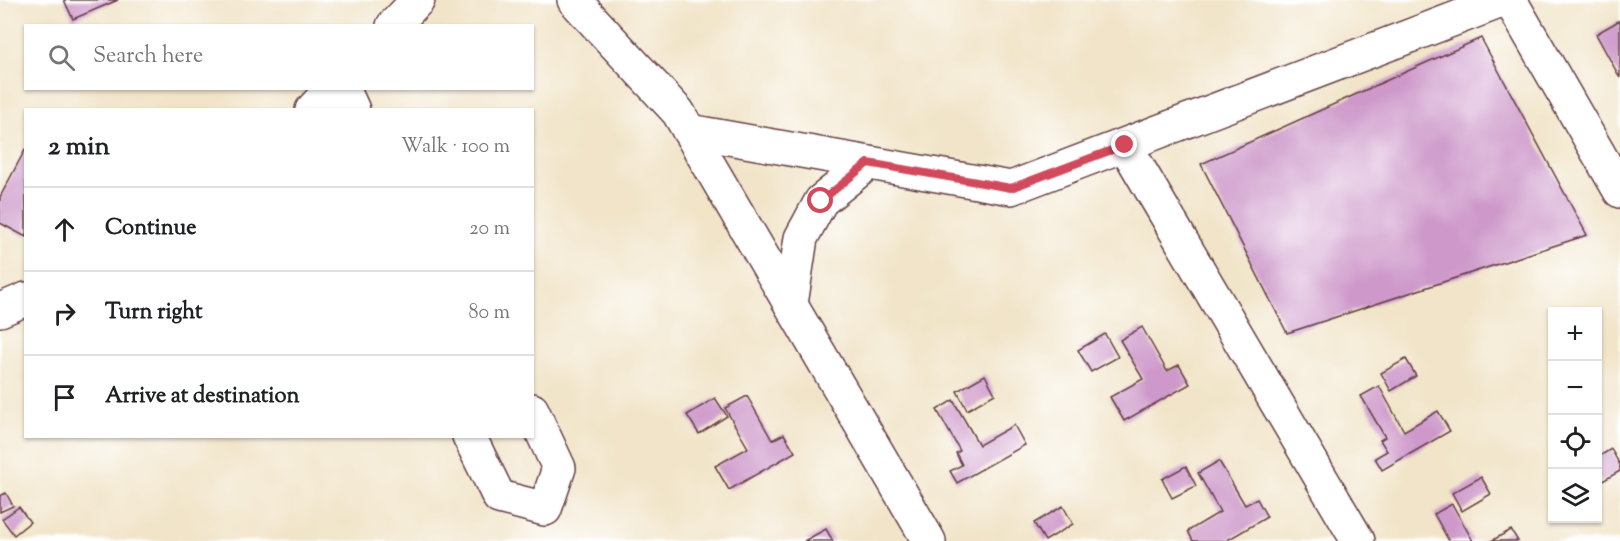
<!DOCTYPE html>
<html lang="en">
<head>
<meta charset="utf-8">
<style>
	:root { --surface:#fff; --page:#f6f6f6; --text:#202124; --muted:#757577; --line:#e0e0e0 }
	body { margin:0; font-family:"Sorts Mill Goudy",serif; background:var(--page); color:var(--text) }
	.controls { position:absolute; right:18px; bottom:18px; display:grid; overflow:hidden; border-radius:0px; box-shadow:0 2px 4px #0004 }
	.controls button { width:54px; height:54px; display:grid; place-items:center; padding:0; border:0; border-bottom:2px solid var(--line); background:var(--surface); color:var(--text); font:30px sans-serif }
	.stop { position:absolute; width:18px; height:18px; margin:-14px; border:4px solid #d1495b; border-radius:50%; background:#fff }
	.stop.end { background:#d1495b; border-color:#fff; box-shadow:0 2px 6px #0008 }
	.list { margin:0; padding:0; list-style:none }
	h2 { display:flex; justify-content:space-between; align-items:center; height:78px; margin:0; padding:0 24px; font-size:26px }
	h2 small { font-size:20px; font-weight:400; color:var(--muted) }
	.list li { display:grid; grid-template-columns:39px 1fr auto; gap:18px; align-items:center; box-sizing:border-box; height:84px; padding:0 24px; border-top:2px solid var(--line) }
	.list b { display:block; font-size:22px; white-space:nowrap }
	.list em { font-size:20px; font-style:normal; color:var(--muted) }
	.icon { flex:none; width:33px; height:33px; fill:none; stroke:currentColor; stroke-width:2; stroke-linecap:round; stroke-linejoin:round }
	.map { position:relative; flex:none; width:1620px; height:541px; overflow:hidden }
	.search { position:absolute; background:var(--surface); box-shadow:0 2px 4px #0004; left:24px; top:24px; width:510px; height:66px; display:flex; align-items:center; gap:15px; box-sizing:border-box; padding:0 21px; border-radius:0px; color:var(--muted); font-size:22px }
	.panel { position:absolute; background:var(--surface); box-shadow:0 2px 4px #0004; left:24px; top:108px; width:510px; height:330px; border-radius:0px }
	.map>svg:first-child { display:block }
	.building { fill:#ce99ca }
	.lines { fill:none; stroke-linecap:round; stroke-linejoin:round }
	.minor-casing { stroke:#633d43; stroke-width:36 }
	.minor { stroke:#fff; stroke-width:33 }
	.route { stroke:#d1495b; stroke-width:8 }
</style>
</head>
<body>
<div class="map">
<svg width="1620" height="541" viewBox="0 0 1620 541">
	<rect width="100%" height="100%" fill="#fff"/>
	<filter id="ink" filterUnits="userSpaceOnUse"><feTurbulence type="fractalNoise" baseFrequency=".0167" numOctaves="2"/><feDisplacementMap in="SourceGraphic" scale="12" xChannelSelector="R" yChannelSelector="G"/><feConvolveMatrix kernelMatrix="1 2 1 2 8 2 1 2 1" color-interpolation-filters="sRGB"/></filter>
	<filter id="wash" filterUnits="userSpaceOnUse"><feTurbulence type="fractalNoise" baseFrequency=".008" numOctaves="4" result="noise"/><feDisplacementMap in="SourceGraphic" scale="24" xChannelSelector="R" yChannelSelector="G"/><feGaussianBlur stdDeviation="1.35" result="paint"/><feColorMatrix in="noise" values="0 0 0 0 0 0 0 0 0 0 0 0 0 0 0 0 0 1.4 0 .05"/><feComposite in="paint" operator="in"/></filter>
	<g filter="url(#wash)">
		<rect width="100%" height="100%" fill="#f1e4c8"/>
		<g id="blocks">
			<g class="building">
				<polygon points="64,0 118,0 73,19"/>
				<polygon points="1620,20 1620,78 1596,34"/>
				<polygon points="1481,38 1587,235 1287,333 1201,164"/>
				<polygon points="26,148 26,237 0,223 0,197"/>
				<polygon points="1142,327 1167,371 1179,365 1190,384 1124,421 1110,397 1143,379 1120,340"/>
				<polygon points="1105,334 1118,357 1091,372 1078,350"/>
				<polygon points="1406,359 1416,376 1391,391 1381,373"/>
				<polygon points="985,375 995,394 967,410 957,391"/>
				<polygon points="1379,386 1404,431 1438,411 1450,431 1382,470 1375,458 1387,451 1380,440 1385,437 1361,396"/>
				<polygon points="747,396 772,440 784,434 795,452 729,490 715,466 748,448 725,408"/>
				<polygon points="715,398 727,416 699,434 687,415"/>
				<polygon points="953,400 979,445 1014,425 1025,445 957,483 950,471 962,465 956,453 960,451 937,410"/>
				<polygon points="1611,449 1620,465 1620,471 1601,482 1598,475 1598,457"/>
				<polygon points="1219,461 1245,505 1257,499 1267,517 1226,541 1193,541 1188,531 1220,512 1198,473"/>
				<polygon points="1186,466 1196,486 1172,498 1162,479"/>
				<polygon points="1481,477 1491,494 1462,511 1452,493"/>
				<polygon points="6,493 13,506 0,512 0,496"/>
				<polygon points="1452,504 1473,541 1449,541 1434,514"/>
				<polygon points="1063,506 1073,524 1045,541 1034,523"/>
				<polygon points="19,507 30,522 14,535 2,519"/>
				<polygon points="826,529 833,541 804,541"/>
				<polygon points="1511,530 1518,541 1491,541"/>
			</g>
		</g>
	</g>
	<g filter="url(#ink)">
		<use href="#blocks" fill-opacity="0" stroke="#633d43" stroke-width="1.5"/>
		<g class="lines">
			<g class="minor-casing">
				<g id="minor">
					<polyline points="574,0 678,112 929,541"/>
					<polyline points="1510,0 1620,191"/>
					<polyline points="393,26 418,0"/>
					<polyline points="343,88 353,110"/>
					<polyline points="312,110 332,88"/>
					<polyline points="689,131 1011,188 1504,0"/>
					<polyline points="1125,145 1358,541"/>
					<polyline points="791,304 801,238 821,201 868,163"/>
					<polyline points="0,310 26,299"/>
					<polyline points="469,436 499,497 545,509 559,468 532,410"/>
				</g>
			</g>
			<use href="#minor" class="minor"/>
		</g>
	</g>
	<g class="lines" filter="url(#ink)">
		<polyline class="route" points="821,201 868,163 1011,188 1125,145"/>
	</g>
</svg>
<div class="controls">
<button>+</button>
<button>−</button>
<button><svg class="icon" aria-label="locate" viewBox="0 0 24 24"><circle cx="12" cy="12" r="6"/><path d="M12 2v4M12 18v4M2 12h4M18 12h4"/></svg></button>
<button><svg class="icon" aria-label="layers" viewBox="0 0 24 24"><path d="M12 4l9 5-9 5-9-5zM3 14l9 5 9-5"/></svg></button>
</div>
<div class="stop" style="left:821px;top:201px"></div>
<div class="stop end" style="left:1125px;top:145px"></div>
<div class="search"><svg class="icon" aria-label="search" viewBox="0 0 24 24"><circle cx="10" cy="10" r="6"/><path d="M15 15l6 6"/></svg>Search here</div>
<section class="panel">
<h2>2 min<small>Walk · 100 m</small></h2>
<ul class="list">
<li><svg class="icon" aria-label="ahead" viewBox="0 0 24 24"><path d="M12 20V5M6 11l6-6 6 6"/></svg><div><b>Continue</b></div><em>20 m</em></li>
<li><svg class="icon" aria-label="right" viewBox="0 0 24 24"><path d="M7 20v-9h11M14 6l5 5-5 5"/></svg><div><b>Turn right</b></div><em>80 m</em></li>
<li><svg class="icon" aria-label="arrive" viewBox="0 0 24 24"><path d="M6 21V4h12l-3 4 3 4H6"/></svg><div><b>Arrive at destination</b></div></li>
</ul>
</section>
</div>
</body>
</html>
